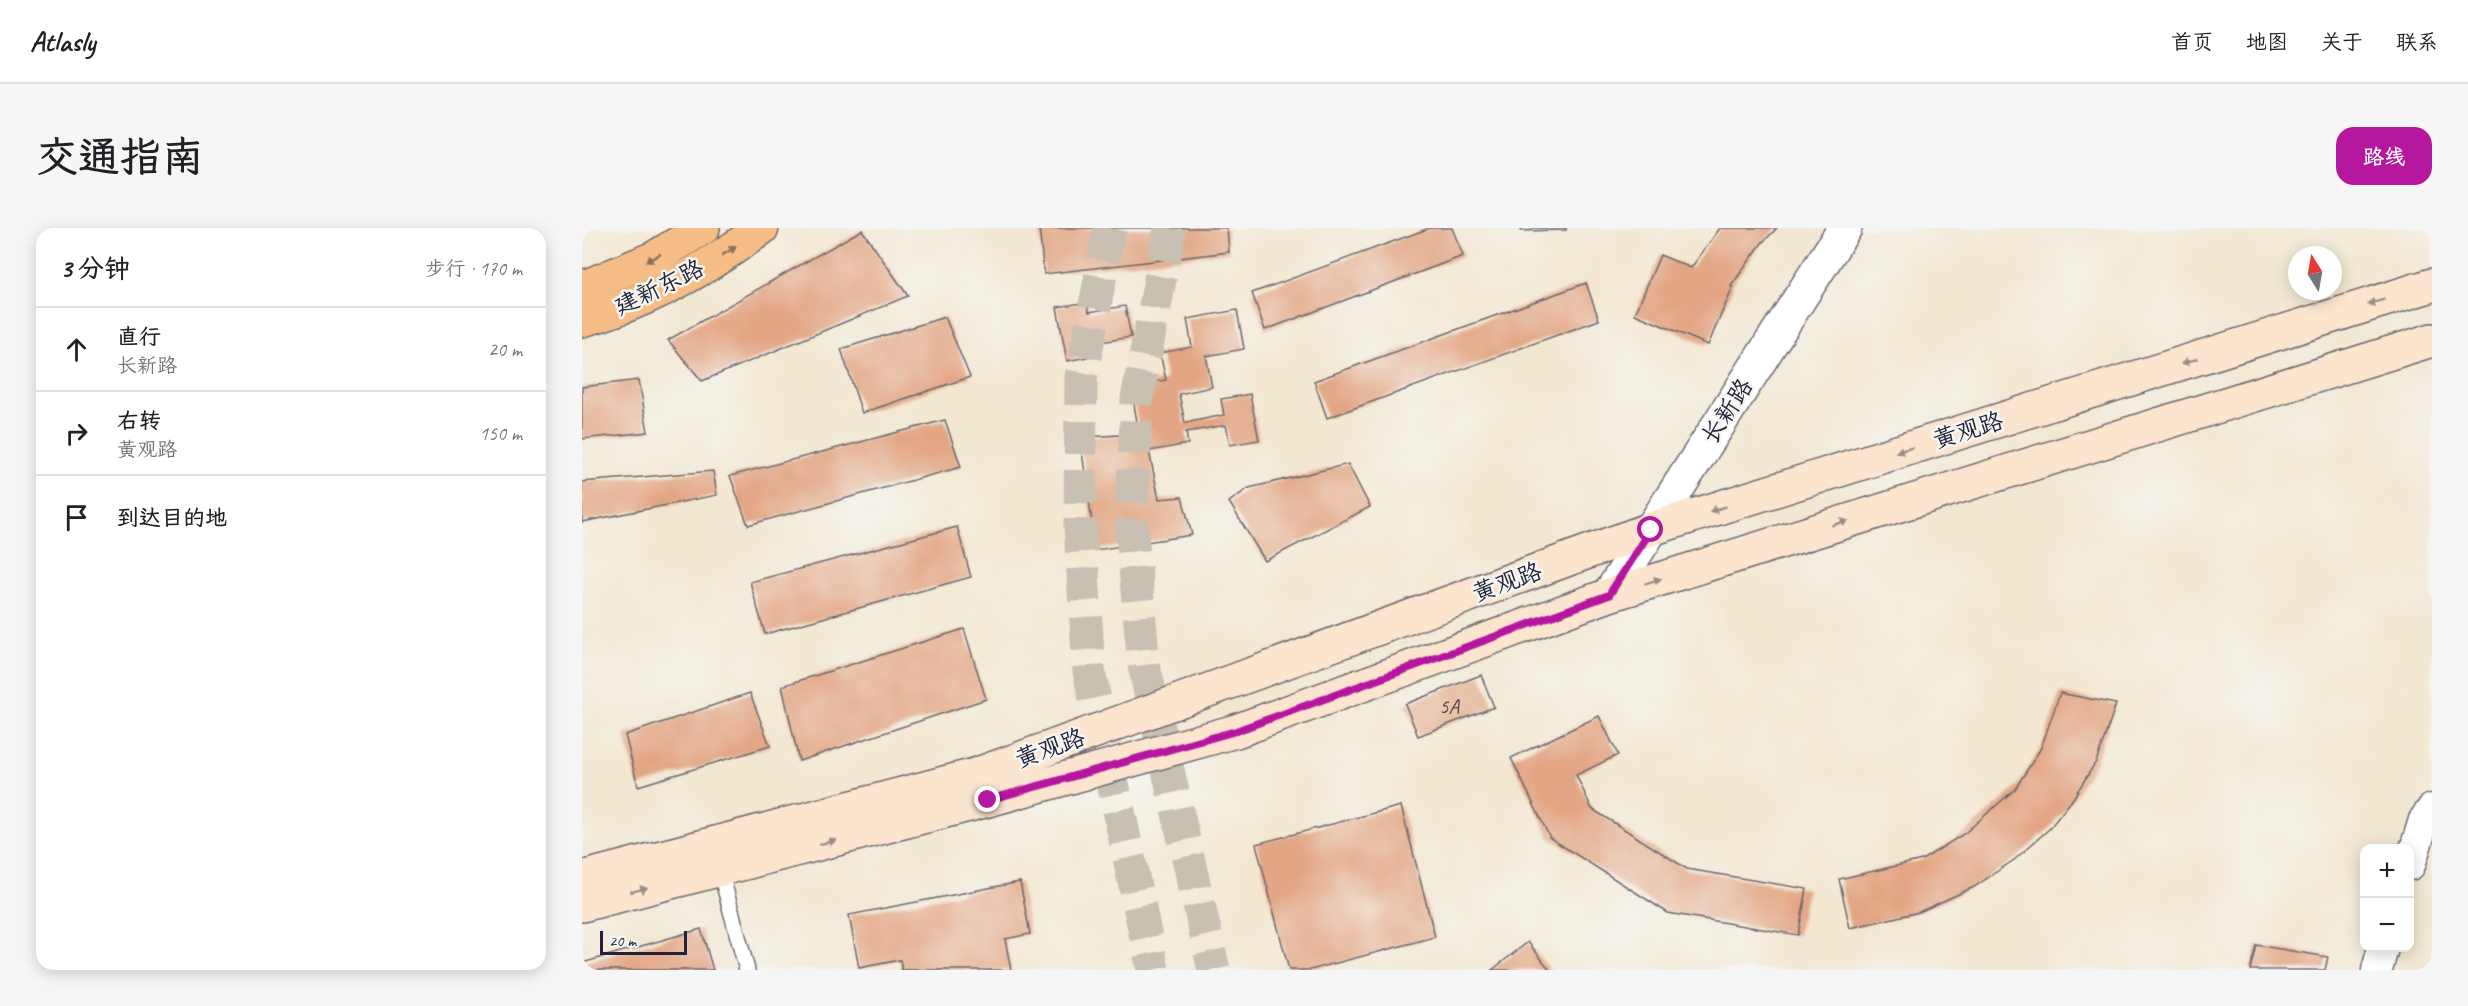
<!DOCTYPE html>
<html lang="zh">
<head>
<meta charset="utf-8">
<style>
	:root { --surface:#fff; --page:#f6f6f6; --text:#202124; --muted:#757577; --line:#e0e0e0; --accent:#b5179e }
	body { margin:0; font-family:Caveat,"LXGW WenKai TC",sans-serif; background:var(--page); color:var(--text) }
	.controls { position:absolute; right:18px; bottom:18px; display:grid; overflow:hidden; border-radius:12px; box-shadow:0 3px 15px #0003 }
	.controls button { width:54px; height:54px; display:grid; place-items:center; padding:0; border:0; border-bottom:2px solid var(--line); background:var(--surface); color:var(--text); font:30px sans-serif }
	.compass { position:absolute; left:1706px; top:18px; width:54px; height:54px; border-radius:50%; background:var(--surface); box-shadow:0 3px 15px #0003; rotate:349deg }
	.scale { position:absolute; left:18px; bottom:15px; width:87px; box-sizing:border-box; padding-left:6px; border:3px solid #22223b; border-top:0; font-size:16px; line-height:21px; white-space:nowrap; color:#22223b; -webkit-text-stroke:4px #f6f6f2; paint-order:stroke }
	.stop { position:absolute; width:18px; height:18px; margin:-14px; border:4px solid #b5179e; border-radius:50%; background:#fff }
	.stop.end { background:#b5179e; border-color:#fff; box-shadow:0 2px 6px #0008 }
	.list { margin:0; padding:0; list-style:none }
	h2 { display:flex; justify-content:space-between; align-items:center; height:78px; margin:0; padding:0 24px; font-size:26px }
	h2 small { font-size:20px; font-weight:400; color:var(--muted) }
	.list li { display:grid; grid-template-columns:39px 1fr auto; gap:18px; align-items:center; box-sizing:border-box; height:84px; padding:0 24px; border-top:2px solid var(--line) }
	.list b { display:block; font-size:22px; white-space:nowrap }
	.list p { margin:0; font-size:20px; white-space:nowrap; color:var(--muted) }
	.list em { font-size:20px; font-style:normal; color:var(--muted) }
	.icon { flex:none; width:33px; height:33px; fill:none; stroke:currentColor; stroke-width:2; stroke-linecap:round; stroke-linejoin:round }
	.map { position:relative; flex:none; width:1850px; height:742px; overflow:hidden; border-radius:18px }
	header { display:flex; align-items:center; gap:36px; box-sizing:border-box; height:84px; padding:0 30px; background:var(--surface); border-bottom:2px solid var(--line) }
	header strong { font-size:28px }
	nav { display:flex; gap:33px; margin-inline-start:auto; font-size:21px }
	.intro { display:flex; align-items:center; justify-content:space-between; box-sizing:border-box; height:144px; padding:0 36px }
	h1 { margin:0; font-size:42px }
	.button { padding:15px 27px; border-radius:18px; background:var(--accent); color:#fff; font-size:21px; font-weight:700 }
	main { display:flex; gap:36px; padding:0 36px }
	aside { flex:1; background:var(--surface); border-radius:18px; box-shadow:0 3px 15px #0003 }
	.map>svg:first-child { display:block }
	.building { fill:#e3a684 }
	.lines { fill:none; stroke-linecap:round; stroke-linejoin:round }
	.secondary-tunnel { stroke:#c8c0b3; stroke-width:33; stroke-dasharray:33 16; stroke-linecap:butt }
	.service-casing { stroke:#6b6770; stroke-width:18 }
	.minor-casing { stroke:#6b6770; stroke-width:33 }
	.tertiary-casing { stroke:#6b6770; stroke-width:36 }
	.secondary-casing { stroke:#6b6770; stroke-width:36 }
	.primary-casing { stroke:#6b6770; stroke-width:36 }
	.service { stroke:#fff; stroke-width:15 }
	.minor { stroke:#fff; stroke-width:30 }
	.tertiary { stroke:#fff; stroke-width:33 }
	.secondary { stroke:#fbe5cf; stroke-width:33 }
	.primary { stroke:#f6be86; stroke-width:33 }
	.oneway { fill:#8c7060 }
	.oneway2 { fill:#998d8c }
	.route { stroke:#b5179e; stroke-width:8 }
	.labels { text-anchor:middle; stroke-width:5; stroke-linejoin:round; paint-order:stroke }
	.number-label { font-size:21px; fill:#52434d }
	.street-label { font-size:24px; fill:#22223b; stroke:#f6f6f2 }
</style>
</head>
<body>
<header>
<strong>Atlasly</strong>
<nav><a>首页</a><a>地图</a><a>关于</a><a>联系</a></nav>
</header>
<div class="intro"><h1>交通指南</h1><a class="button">路线</a></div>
<main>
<aside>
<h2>3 分钟<small>步行 · 170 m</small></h2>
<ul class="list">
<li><svg class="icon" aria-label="ahead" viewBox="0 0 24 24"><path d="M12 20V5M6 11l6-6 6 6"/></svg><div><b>直行</b><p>长新路</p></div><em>20 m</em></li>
<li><svg class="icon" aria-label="right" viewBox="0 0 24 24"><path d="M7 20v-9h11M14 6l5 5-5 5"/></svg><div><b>右转</b><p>黄观路</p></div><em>150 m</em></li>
<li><svg class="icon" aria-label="arrive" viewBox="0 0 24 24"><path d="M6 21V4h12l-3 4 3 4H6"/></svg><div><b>到达目的地</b></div></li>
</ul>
</aside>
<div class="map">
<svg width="1850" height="742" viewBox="0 0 1850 742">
	<rect width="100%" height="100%" fill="#f6f6f2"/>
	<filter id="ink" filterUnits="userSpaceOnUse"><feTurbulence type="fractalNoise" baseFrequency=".0167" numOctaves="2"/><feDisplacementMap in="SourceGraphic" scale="12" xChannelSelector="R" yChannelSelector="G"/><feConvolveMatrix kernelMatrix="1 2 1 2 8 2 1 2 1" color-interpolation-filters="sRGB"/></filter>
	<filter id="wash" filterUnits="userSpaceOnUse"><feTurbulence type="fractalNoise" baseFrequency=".008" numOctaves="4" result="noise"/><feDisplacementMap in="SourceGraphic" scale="24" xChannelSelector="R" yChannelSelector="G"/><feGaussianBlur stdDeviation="1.35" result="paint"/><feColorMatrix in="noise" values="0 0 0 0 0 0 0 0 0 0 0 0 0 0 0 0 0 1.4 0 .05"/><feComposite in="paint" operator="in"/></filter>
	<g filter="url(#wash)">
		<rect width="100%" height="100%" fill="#f2e7d1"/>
		<g id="blocks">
			<g class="building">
				<polygon points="457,0 645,0 647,24 462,46"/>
				<polygon points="848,0 870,0 881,28 683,102 670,65"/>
				<polygon points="939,0 984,0 984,2 939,3"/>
				<polygon points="1138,0 1195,0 1180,15 1149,58 1151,59 1126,117 1053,86 1078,27 1109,40"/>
				<polygon points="280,2 326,68 120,153 86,112"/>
				<polygon points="1004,55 1017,92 745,190 732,153"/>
				<polygon points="505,74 507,84 543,78 549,109 513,115 515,127 485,133 475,79"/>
				<polygon points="655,82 662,121 624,128 630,159 597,166 603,195 642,187 639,171 668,166 677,212 648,217 644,197 604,204 606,216 567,223 577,271 600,269 610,307 514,322 500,224 501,209 557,206 549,158 584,152 578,125 610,119 605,91"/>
				<polygon points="363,89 388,149 280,185 259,121"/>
				<polygon points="57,152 66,204 0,211 0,159"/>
				<polygon points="363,192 379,239 166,297 148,248"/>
				<polygon points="766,236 788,279 683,333 647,274 667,260"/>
				<polygon points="131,243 135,267 0,294 0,254"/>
				<polygon points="375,299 389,349 183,406 168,354"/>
				<polygon points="382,401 404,471 217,533 200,458"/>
				<polygon points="899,447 912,479 836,508 823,476"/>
				<polygon points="168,465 188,518 56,558 43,507"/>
				<polygon points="1478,465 1534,476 1514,534 1490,572 1467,601 1432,632 1392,659 1337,684 1268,700 1257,651 1340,632 1383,605 1433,561 1459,520"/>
				<polygon points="1017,488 1036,527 994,547 1010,581 1105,641 1225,661 1216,707 1086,685 968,610 929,530"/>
				<polygon points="819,578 853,709 728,742 707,742 674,616"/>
				<polygon points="438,654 448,706 423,711 429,742 320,742 318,732 277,740 267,687"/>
				<polygon points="119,701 131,742 0,742 0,735"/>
				<polygon points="946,714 968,742 910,742"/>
				<polygon points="1674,717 1746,729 1743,742 1668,742"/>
			</g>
		</g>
	</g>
	<g filter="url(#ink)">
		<use href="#blocks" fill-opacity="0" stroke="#6b6770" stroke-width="1.5"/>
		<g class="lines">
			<g class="secondary-tunnel">
				<polyline points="528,0 499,150 498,297 507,443 571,742"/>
				<polyline points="588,0 555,171 549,295 562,438 632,742"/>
			</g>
			<g class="service-casing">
				<polyline id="service" points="138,642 165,742"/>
			</g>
			<g class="minor-casing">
				<g id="minor">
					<polyline points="1828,637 1842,592 1850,581"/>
					<polyline points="1795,742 1801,720"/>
				</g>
			</g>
			<g class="tertiary-casing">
				<polyline id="tertiary" points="1027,367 1263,0"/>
			</g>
			<g class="secondary-casing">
				<g id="secondary">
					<polyline points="0,650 393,547 1069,301 1850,57"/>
					<polyline points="0,677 406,572 654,503 1027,367 1850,112"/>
				</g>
			</g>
			<g class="primary-casing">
				<g id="primary">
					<polyline points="0,60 72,30 121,0"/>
					<path d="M 0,92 C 65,75 126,40 180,0"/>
				</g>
			</g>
			<use href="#service" class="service"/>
			<use href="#minor" class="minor"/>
			<use href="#tertiary" class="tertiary"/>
			<use href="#secondary" class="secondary"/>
			<use href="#primary" class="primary"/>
		</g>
		<defs><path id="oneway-solid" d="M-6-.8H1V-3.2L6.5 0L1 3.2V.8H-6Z" transform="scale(1.5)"/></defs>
		<g class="oneway">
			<use href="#oneway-solid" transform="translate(147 23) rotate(-31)"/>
			<use href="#oneway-solid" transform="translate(71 30) rotate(153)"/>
		</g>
		<g class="oneway2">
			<use href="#oneway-solid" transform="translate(1794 74) rotate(163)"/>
			<use href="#oneway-solid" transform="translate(1608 133) rotate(163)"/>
			<use href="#oneway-solid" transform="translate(1322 222) rotate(163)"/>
			<use href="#oneway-solid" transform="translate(1136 281) rotate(163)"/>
			<use href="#oneway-solid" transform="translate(1258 295) rotate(-17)"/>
			<use href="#oneway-solid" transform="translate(1071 353) rotate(-17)"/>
			<use href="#oneway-solid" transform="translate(246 614) rotate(-15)"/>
			<use href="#oneway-solid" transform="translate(57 662) rotate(-14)"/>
		</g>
	</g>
	<g class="lines" filter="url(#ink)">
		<polyline class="route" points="406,572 654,503 1027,367 1069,302"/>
	</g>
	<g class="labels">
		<g class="number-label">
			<text x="867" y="485">5A</text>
		</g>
		<g class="street-label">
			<text transform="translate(77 59) rotate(-26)" y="8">建新东路</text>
			<text transform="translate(1145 183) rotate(-57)" y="8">长新路</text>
			<text transform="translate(1386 202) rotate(-17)" y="8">黄观路</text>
			<text transform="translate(925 354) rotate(-20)" y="8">黄观路</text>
			<text transform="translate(468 520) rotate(-20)" y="8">黄观路</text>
		</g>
	</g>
</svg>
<div class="controls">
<button>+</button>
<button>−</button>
</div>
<svg class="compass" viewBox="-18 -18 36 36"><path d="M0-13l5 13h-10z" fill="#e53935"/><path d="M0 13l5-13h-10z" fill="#757577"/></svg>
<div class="scale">20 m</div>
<div class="stop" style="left:1069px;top:302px"></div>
<div class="stop end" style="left:406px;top:572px"></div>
</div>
</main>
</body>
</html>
